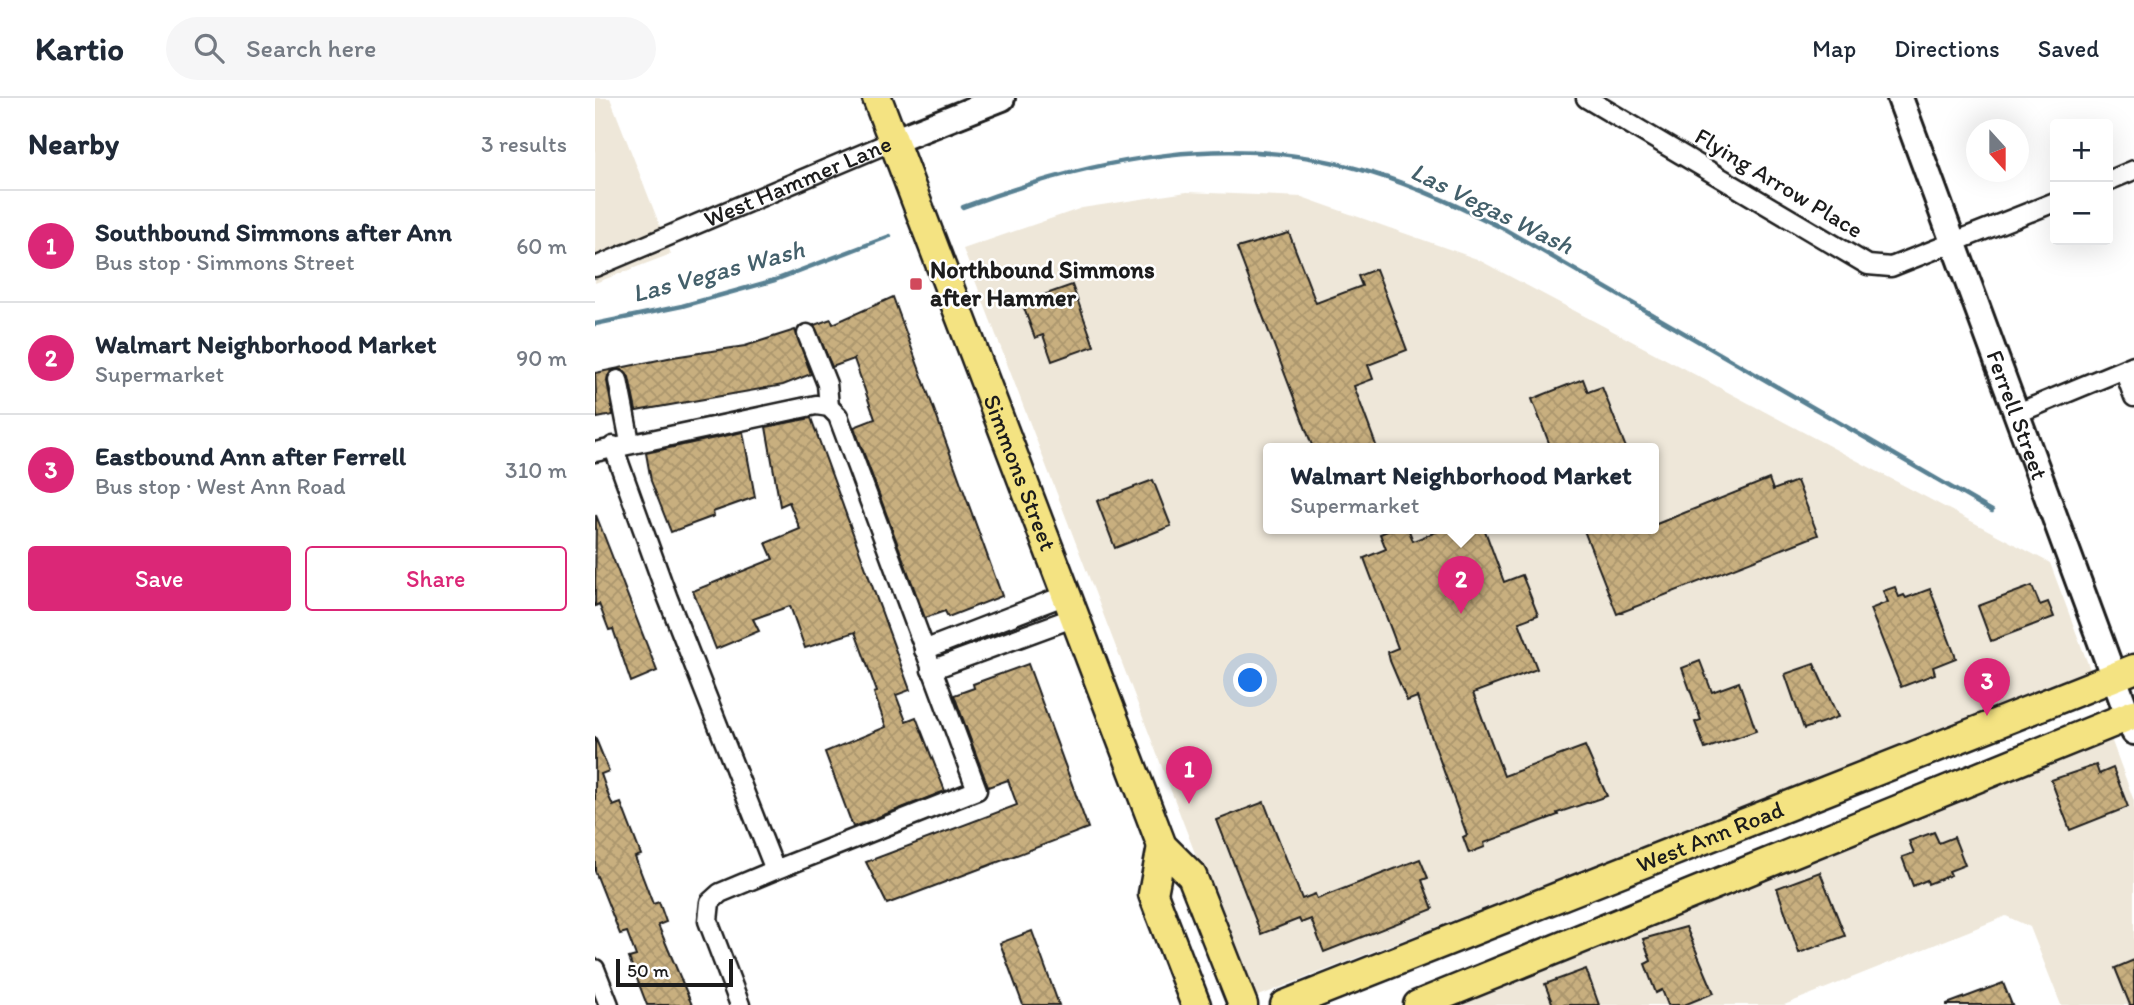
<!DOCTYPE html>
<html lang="en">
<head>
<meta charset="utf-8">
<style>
	:root { --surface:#fff; --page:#f6f6f7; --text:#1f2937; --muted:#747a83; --line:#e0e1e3; --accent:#db2777 }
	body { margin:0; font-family:Itim,sans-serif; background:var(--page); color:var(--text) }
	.controls { position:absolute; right:21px; top:21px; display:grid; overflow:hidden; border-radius:7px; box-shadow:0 7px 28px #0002 }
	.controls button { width:63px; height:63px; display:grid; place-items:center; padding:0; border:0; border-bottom:2px solid var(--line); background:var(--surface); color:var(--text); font:35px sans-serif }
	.compass { position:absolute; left:1371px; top:21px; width:63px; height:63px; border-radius:50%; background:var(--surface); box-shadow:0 7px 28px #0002; rotate:159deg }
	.scale { position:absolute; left:21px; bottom:18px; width:117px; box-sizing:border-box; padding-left:7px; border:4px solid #1c1c1c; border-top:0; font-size:19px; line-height:24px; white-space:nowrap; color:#1c1c1c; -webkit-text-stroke:5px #fff; paint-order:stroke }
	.you { position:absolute; left:656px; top:583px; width:24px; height:24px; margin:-18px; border:5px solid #fff; border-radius:50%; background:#1a73e8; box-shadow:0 0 0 10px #1a73e833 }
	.badge { display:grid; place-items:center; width:46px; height:46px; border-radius:50%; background:var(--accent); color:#fff; font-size:23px; font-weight:700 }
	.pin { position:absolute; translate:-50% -58px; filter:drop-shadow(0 2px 4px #0008) }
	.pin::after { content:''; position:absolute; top:37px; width:24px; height:21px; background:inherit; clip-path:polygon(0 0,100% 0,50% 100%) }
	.popup { position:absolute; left:668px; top:345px; width:396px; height:91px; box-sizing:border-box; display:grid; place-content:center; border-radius:7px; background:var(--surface); filter:drop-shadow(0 2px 5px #0005); font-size:23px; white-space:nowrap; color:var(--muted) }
	.popup b { font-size:26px; color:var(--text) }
	.popup::after { content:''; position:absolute; left:50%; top:100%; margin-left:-14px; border:14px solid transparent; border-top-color:var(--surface) }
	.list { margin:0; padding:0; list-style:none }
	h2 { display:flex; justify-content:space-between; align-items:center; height:91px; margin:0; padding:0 28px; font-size:30px }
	h2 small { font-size:23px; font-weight:400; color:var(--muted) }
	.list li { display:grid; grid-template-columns:46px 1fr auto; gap:21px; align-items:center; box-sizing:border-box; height:112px; padding:0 28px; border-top:2px solid var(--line) }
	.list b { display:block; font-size:26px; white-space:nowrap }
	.list p { margin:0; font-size:23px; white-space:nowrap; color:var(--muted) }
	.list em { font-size:23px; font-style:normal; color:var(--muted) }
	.actions { display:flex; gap:14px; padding:21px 28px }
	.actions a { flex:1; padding:16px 0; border:2px solid var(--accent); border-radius:7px; text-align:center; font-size:24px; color:var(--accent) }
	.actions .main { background:var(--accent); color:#fff }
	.icon { flex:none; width:38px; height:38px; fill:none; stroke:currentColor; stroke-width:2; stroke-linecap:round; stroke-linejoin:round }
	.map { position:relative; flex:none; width:1539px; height:907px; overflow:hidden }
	header { display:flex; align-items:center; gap:42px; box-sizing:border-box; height:98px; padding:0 35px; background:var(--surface); border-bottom:2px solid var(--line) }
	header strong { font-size:33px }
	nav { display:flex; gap:38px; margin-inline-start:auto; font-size:24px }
	.search { width:490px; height:63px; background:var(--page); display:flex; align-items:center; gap:18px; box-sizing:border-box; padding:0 24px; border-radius:38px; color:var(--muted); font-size:26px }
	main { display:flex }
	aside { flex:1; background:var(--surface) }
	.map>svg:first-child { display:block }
	.built { fill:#eee7d9; fill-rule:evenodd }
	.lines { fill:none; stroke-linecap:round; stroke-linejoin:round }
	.stream { stroke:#598193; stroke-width:4.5 }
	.building { fill:url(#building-cross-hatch); stroke:#1c1c1c; stroke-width:2 }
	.street-casing { stroke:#1c1c1c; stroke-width:23 }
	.secondary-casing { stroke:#1c1c1c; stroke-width:30 }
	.primary-casing { stroke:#1c1c1c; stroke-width:33 }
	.street { stroke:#fff; stroke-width:18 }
	.secondary { stroke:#fff; stroke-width:24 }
	.primary { stroke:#f4e382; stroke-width:28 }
	.poi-dot { fill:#d1495b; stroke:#fff; stroke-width:2.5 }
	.labels { text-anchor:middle; stroke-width:5; stroke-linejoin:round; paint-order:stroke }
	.street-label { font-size:24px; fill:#1c1c1c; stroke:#fff }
	.poi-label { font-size:24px; font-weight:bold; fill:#1c1c1c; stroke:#fff; text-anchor:start }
	.water-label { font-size:26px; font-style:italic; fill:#44606b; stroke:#fff }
</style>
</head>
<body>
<header>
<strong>Kartio</strong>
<div class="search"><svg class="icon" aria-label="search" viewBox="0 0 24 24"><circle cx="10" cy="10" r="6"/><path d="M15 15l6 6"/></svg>Search here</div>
<nav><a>Map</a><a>Directions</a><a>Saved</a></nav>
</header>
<main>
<aside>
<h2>Nearby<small>3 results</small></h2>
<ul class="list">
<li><span class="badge">1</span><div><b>Southbound Simmons after Ann</b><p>Bus stop · Simmons Street</p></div><em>60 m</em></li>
<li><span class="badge">2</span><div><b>Walmart Neighborhood Market</b><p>Supermarket</p></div><em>90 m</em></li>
<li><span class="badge">3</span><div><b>Eastbound Ann after Ferrell</b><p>Bus stop · West Ann Road</p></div><em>310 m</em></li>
</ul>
<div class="actions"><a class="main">Save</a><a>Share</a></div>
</aside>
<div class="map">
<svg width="1539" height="907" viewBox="0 0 1539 907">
	<defs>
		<pattern id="building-cross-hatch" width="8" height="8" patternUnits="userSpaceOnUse" patternTransform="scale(1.75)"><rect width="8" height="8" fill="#c8af7f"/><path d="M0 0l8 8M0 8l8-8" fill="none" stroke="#ab966d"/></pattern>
	</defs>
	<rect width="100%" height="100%" fill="#fff"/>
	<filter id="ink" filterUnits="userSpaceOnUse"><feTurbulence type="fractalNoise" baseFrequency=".0143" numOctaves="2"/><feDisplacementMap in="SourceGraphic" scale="14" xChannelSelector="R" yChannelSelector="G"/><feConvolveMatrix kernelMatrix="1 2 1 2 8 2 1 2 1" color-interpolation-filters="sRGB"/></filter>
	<g filter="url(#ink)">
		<g class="built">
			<polygon points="0,0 15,0 76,156 0,185"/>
			<path d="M 592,94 L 707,99 L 882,161 L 1455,465 L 1496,574 L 656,901 L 368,151 L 487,110 ZM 674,350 L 1058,350 L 1058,430 L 674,430 Z"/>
			<polygon points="1515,638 1539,703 1539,907 1466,907 1435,829 1411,818 1189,907 844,907"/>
		</g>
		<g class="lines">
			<g class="stream">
				<path d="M 368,109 C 498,60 641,31 777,75 C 823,89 867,110 909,131 L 1397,413"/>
				<polyline points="0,226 87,208 180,182 295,138"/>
			</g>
		</g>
		<g class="building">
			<polygon points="694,135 721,205 767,188 763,178 781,171 812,252 773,267 778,281 759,288 782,350 718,350 642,150"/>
			<polygon points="477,187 499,248 457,263 448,237 440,240 429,210 439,206 437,201"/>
			<polygon points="298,199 407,498 353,519 350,513 330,520 259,329 280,321 259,261 237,269 219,227 236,221 238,226"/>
			<polygon points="200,232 216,276 188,287 41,313 34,279 27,272 20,271 13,278 12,283 18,317 2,320 0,275 78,259 150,248"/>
			<polygon points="988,281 993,294 1007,289 1031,350 956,350 937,301"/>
			<polygon points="216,320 315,592 301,597 311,623 321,619 350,693 258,729 230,654 291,629 279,595 282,594 260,534 210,550 195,508 158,521 164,533 121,551 98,493 178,461 171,445 205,431 194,404 185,408 171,329"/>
			<polygon points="148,334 160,399 118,414 119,418 76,434 56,383 51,355"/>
			<polygon points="1174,381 1178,392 1202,383 1223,437 1022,516 988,430 1059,430 1059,427"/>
			<polygon points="558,382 576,428 520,450 502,403"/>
			<polygon points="1,417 62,573 36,584 18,531 14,532 4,506 0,508"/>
			<polygon points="800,430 813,430 818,443 851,430 889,430 909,484 927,477 943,517 924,524 942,571 878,595 909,678 990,648 1012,698 962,715 963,717 889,745 890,749 874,755 868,739 872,737 822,599 812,603 795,563 793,554 803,550 769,460 791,451 785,436"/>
			<polygon points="1437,488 1445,507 1453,504 1459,519 1396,543 1383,508"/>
			<polygon points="1300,489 1304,499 1309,497 1311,500 1335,491 1361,560 1338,569 1340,576 1306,589 1275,511 1293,504 1288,493"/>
			<polygon points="1105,563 1117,594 1144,584 1161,633 1110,651 1100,624 1106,622 1087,570"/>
			<polygon points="433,566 493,730 292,806 271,764 422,707 413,682 393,689 359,597 379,590 378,586"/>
			<polygon points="1219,566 1243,619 1209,631 1190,576"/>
			<polygon points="0,639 14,673 6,676 14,699 18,708 26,705 46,757 40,759 58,806 64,804 71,824 63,827 97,907 52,907 34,860 41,858 32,834 25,836 0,773"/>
			<polygon points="1501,667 1504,676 1518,670 1533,709 1475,732 1456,682"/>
			<polygon points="669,704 707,801 720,796 722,801 825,761 833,780 827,782 838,811 729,854 716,821 706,825 704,821 666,836 622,722"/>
			<polygon points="1339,734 1344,745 1359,739 1370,767 1354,773 1356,777 1333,786 1332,782 1318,788 1307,759 1319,755 1314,743"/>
			<polygon points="1225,774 1250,838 1204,855 1182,790"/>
			<polygon points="1091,829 1119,895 1089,907 1073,907 1067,892 1061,895 1050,866 1056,863 1048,841"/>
			<polygon points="437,833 464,907 428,907 405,845"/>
			<polygon points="1539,862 1539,907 1535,907 1520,870"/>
			<polygon points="991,871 1004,907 958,907 950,886"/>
			<polygon points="1408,885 1417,907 1352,907 1352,906"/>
		</g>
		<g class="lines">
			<g class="street-casing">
				<g id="street">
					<polyline points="991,0 1273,167 1296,169 1460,104"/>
					<polyline points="1513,83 1539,72"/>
					<path id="s1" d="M 0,169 L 298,43"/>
					<polyline points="212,236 232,286 234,309"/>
					<polyline points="1529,272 1539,299"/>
					<polyline points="23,282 35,344"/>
					<polyline points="1423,315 1539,267"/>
					<polyline points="18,348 72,498 180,772"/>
					<polyline points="0,354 221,307 234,309 243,318 382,692 180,772 125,795 115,804 113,823 145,907"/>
					<polyline points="329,552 471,497"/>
					<polyline points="336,572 480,519"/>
					<polyline points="0,871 14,907"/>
				</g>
			</g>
			<g class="secondary-casing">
				<g id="secondary">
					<path id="s2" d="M 1305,0 L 1539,634"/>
					<polyline points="298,43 407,0"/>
				</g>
			</g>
			<g class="primary-casing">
				<g id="primary">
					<path id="s3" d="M 282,0 L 567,748 L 597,778 L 648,907"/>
					<polyline points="567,748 558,796 601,907"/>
					<path id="s4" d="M 690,907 L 1539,571"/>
					<polyline points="823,907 1539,616"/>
				</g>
			</g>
			<use href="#street" class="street"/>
			<use href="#secondary" class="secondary"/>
			<use href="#primary" class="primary"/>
		</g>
	</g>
	<rect class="poi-dot" x="314" y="179" width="14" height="14" rx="3.5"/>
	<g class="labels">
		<g class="street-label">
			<text dy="8" stroke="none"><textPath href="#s1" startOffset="220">West Hammer Lane</textPath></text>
			<text transform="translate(1184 85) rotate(31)" y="8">Flying Arrow Place</text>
			<text dy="8" stroke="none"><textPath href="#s2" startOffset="338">Ferrell Street</textPath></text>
			<text dy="8" stroke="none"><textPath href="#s3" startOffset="401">Simmons Street</textPath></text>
			<text dy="8" stroke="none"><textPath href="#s4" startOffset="457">West Ann Road</textPath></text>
		</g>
		<g class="poi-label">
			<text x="335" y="180">Northbound Simmons<tspan x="335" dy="28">after Hammer</tspan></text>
		</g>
		<g class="water-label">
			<text transform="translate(897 110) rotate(26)" y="9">Las Vegas Wash</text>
			<text transform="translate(123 173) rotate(-15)" y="9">Las Vegas Wash</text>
		</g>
	</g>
</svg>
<div class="controls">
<button>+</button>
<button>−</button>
</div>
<svg class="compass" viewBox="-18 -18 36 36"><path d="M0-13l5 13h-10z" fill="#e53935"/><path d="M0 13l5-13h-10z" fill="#747a83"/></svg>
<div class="scale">50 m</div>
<div class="you"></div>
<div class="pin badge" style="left:594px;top:706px">1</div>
<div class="pin badge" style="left:866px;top:516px">2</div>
<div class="popup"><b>Walmart Neighborhood Market</b>Supermarket</div>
<div class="pin badge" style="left:1392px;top:618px">3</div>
</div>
</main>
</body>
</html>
